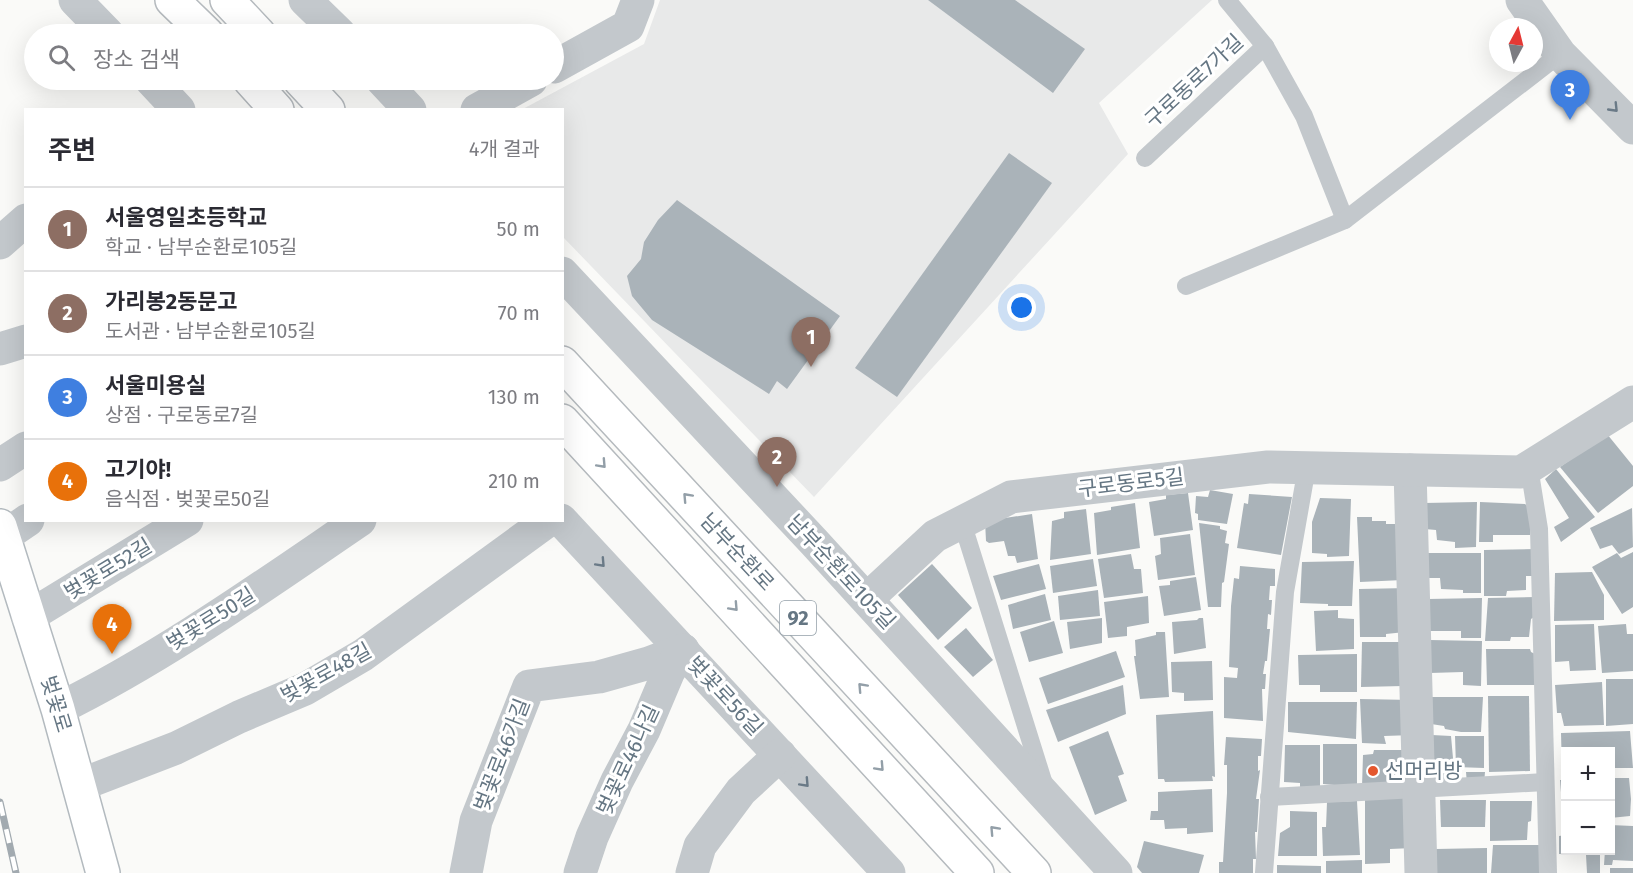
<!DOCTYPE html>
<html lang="ko">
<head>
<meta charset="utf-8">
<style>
	:root { --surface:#fff; --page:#f2f2f3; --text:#2b2b33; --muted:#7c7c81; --line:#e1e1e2; --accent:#e4572e }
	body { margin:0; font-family:"Fira Sans","Noto Sans KR",sans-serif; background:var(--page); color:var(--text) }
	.controls { position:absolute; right:18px; bottom:18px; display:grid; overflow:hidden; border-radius:0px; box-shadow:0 6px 24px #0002 }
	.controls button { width:54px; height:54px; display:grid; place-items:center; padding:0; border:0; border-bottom:2px solid var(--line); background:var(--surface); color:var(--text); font:30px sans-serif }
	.compass { position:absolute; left:1489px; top:18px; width:54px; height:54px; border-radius:50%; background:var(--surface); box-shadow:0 6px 24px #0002; rotate:7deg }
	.you { position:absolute; left:1022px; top:308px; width:21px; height:21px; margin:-15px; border:4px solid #fff; border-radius:50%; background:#1a73e8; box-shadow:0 0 0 9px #1a73e833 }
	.badge { display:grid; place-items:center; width:39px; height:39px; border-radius:50%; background:var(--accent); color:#fff; font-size:20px; font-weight:700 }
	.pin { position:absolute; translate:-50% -50px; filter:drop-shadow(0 2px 3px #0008) }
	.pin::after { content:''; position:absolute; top:32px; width:21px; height:18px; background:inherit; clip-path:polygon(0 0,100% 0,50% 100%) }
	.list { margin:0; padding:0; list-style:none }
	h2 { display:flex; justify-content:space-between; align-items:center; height:78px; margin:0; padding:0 24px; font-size:26px }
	h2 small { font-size:20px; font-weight:400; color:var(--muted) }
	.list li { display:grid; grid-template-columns:39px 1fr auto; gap:18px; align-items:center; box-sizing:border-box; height:84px; padding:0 24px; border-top:2px solid var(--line) }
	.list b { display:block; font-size:22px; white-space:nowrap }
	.list p { margin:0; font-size:20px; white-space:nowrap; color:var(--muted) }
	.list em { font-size:20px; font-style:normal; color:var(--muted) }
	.icon { flex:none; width:33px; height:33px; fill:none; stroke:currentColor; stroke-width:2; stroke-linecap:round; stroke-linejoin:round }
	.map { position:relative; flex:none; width:1633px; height:873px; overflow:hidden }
	.search { position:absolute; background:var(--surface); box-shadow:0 6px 24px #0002; left:24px; top:24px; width:540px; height:66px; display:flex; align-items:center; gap:15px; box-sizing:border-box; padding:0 21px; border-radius:33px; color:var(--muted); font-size:22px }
	.panel { position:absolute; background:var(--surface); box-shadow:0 6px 24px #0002; left:24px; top:108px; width:540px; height:414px; border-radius:0px }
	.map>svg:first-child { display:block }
	.built { fill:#e8e9e9 }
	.building { fill:#aab3b9 }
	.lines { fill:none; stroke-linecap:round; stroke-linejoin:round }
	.secondary-casing { stroke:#b3babf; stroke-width:36 }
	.primary-casing { stroke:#b5babe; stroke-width:36 }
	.lane { stroke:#c3c8cc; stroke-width:18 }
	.street { stroke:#c3c8cc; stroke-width:33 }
	.secondary { stroke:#fff; stroke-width:33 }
	.primary { stroke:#fff; stroke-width:33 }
	.rail-casing { stroke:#a2aab0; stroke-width:7 }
	.rail { stroke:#fff; stroke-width:4.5; stroke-dasharray:14; stroke-linecap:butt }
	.oneway { stroke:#6a7a87 }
	.oneway2 { stroke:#939fa8 }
	.poi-dot { fill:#e4572e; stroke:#fff; stroke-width:2 }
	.labels { text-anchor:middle; stroke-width:6; stroke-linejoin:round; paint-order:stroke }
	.shield { fill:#fff; stroke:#939fa8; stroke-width:1.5 }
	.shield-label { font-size:20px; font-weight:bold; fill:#657683 }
	.street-label { font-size:21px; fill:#657683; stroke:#fff }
	.poi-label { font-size:21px; fill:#657683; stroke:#fff; text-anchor:start }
</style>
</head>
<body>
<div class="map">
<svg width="1633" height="873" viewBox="0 0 1633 873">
	<rect width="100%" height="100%" fill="#fafaf8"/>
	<polygon class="built" points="660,0 1212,0 1099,103 1128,154 814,497 563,237 562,110 521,110 644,44"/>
	<g class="building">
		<polygon points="928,0 1015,0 1085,49 1053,93"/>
		<polygon points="1009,153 1052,183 897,397 855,368"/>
		<polygon points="677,200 840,316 787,389 777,381 769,394 652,320 632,296 627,276 641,259 644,242 658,220"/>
		<polygon points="1607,434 1633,466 1633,486 1598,513 1560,467"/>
		<polygon points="1556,469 1595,517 1561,542 1554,527 1569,518 1545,479"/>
		<polygon points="1210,490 1233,494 1227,524 1198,520 1198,514 1195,513 1196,496 1208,497"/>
		<polygon points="1188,493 1193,530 1154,536 1149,502 1166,499 1166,495"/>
		<polygon points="1249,494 1292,497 1281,555 1237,548 1244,503 1248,504"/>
		<polygon points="1320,498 1351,499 1349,556 1327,557 1327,554 1312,553 1312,522"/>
		<polygon points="1477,502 1476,547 1455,548 1455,542 1437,540 1436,530 1425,529 1424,503"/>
		<polygon points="1480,502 1525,504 1531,509 1530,535 1493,535 1493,542 1479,542"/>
		<polygon points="1135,503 1140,548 1097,555 1094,513 1111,510 1111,507"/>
		<polygon points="1632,508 1633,547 1619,554 1612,545 1600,549 1590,528"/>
		<polygon points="1086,509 1091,554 1050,560 1052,521 1064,518 1064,512"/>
		<polygon points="1032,514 1038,559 1017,563 1015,556 1008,556 1004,541 989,543 986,541 985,521"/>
		<polygon points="1357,517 1372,517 1372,521 1386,521 1386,524 1401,524 1403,580 1360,582"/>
		<polygon points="1199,523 1220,526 1220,529 1227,531 1225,543 1229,544 1224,582 1222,583 1221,607 1208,607"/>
		<polygon points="1190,534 1195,575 1158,580 1155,556 1161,554 1160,538"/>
		<polygon points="1535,549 1534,576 1526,576 1526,590 1507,591 1506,596 1484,596 1484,550"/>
		<polygon points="1633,552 1633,607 1622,614 1592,567 1617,553 1621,558"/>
		<polygon points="1427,553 1481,553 1481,593 1463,593 1463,590 1441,589 1440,578 1428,578"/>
		<polygon points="1131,554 1134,569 1141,569 1143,593 1104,598 1098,559"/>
		<polygon points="1093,559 1097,586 1053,593 1050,566"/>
		<polygon points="1354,561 1352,606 1328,606 1328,604 1300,603 1302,562"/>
		<polygon points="932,564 972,608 938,640 898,595"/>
		<polygon points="1039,564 1046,589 1001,600 993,576"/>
		<polygon points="1240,566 1275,569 1275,586 1270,586 1269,600 1272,600 1271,615 1268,614 1267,629 1270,629 1267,661 1265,661 1263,674 1266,674 1265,689 1262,689 1263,721 1224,718 1224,677 1237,678 1238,668 1229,667 1231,606 1234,578 1239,579"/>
		<polygon points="1592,572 1604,595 1604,620 1554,621 1555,573"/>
		<polygon points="1196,577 1201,610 1164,616 1159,586 1170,585 1170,581"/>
		<polygon points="1408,588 1405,632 1386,634 1386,637 1360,637 1359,589"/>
		<polygon points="1098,590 1100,616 1060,620 1058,596"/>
		<polygon points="1045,594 1051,620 1013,629 1008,605"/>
		<polygon points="1148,596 1149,623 1127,627 1127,636 1108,638 1104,602"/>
		<polygon points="1535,597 1534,617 1531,619 1529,637 1511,637 1510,641 1485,641 1488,598"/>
		<polygon points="1482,598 1481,638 1461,638 1461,631 1429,631 1428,599"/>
		<polygon points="1338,610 1338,618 1354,619 1354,649 1316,651 1314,611"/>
		<polygon points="1102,618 1102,643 1070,649 1067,622"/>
		<polygon points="1199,618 1203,618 1206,648 1174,654 1172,622 1197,620"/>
		<polygon points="1054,621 1063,653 1029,662 1020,632"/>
		<polygon points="1594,624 1596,670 1570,671 1569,661 1555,662 1555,625"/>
		<polygon points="1626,624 1627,634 1633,634 1633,671 1602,673 1598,626"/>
		<polygon points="966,628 993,660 973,677 944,647"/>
		<polygon points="1156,632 1165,632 1169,697 1140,699 1134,656 1136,656 1135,640 1156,635"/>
		<polygon points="1430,640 1482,641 1481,686 1463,685 1463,672 1430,673"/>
		<polygon points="1362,642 1410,642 1403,686 1361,687"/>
		<polygon points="1486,649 1530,649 1531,652 1535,654 1535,685 1487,685"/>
		<polygon points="1116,651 1125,677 1048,704 1039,678"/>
		<polygon points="1357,654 1357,692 1320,692 1320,685 1299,685 1298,655"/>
		<polygon points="1212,661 1213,700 1184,701 1184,693 1172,692 1171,662"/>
		<polygon points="1606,679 1633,679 1633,724 1606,726"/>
		<polygon points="1602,682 1604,725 1564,726 1561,713 1557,713 1555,685"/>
		<polygon points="1123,685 1126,714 1058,742 1046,710"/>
		<polygon points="1488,696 1529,696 1530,771 1489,772"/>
		<polygon points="1431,697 1483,697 1481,732 1461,732 1445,729 1444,726 1431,724"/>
		<polygon points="1360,699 1412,700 1413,735 1384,736 1386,744 1362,743"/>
		<polygon points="1288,702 1357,702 1356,739 1288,732"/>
		<polygon points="1213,711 1215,777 1212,776 1213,781 1165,782 1164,779 1158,779 1156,715"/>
		<polygon points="1108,731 1124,774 1118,776 1127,801 1095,815 1069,747"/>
		<polygon points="1630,731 1633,768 1610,768 1610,752 1566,752 1566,770 1562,770 1561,733"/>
		<polygon points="1432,735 1451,736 1454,769 1457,769 1457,784 1432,785"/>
		<polygon points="1455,736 1484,736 1484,768 1456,767"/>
		<polygon points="1226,737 1262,739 1261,756 1258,756 1258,771 1260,770 1256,799 1259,799 1257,832 1255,832 1256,859 1253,859 1253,873 1219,873 1219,862 1223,862 1227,793 1227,765 1224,765"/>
		<polygon points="1323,744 1357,744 1357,787 1323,784"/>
		<polygon points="1285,745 1320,745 1320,786 1300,788 1300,783 1284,782"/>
		<polygon points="1374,750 1412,750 1409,784 1362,787 1363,755 1373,754"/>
		<polygon points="1466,772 1485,772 1484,784 1467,784"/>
		<polygon points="1610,778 1629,778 1631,799 1630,816 1610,818"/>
		<polygon points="1560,780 1566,780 1566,817 1563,817"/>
		<polygon points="1212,789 1213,832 1187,834 1187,828 1165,829 1164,820 1150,820 1151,811 1158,811 1158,792"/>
		<polygon points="1365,798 1414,798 1413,848 1390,849 1390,863 1365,864"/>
		<polygon points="1440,800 1486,800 1485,827 1441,827"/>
		<polygon points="1357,801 1360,855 1323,856 1322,827 1326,827 1327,802"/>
		<polygon points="1490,801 1532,801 1531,821 1528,822 1527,840 1490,841"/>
		<polygon points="1290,811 1317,812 1317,856 1278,856 1280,833 1290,827"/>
		<polygon points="1610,825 1633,826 1633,861 1613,860 1612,865 1604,865 1605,850 1610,850"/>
		<polygon points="1566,835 1566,850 1600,850 1600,873 1587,873 1586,855 1559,854 1559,836"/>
		<polygon points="1144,841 1204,855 1199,873 1142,873 1137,867"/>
		<polygon points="1493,845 1541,845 1542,873 1491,873"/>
		<polygon points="1487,848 1487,873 1436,873 1436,849"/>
		<polygon points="1362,860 1362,873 1326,873 1326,861"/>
		<polygon points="1277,865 1321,866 1321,873 1277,873"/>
		<rect x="1610" y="868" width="23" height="5"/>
	</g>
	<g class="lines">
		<g class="secondary-casing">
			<polyline id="secondary" points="0,526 58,709 103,873"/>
		</g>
		<g class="primary-casing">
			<g id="primary">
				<polyline points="172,0 207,34"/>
				<polyline points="227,0 259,34"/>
				<polyline points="250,80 277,110"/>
				<polyline points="300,80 328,110"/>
				<polyline points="562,363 1034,873"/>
				<polyline points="562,421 977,873"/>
			</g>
		</g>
		<g class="lane">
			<polyline points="1227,0 1265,46 1304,116 1345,220"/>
			<polyline points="1145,158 1265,46"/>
			<polyline points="1186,286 1345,220 1560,54"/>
			<polyline points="1529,467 1539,529 1548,873"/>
			<polyline points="962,522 1044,784"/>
			<polyline points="1269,797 1545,782"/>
			<polyline points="1264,873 1285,592 1307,467"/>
		</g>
		<g class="street">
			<polyline points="75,0 108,34"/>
			<polyline points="305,0 340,34"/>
			<polyline points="1522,0 1560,54 1633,128"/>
			<polyline points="554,67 628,26 638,0"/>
			<polyline points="151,80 179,110"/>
			<polyline points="382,80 410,110"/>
			<polyline points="477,110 531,80"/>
			<polyline points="0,243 26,220"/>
			<polyline points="562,273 814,542 1116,873"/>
			<polyline points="0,349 26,341"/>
			<polyline points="0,465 26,448"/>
			<polyline points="1410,470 1421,873"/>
			<polyline points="561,520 889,873"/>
			<polyline points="3,537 28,520"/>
			<polyline points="867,599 935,536 1011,497 1268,467 1521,472 1633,402"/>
			<polyline points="28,617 187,520"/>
			<path d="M 58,709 C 162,658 263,586 360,520"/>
			<polyline points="80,785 176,748 239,717 305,689 363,655 549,520"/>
			<polyline points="466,873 476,821 529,686 599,677 649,663 683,650"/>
			<polyline points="580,873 592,837 617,781 644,730 669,671 683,650"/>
			<polyline points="692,873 700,846 741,791 780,755"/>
		</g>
		<use href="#secondary" class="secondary"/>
		<use href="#primary" class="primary"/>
		<g class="rail-casing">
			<polyline id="rail" points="0,802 16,873"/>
		</g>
		<use href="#rail" class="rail"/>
	</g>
	<defs><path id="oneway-chevron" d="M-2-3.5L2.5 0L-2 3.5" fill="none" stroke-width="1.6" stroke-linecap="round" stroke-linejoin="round" transform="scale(1.5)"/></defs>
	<g class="oneway">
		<use href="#oneway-chevron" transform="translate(1614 108) rotate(46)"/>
		<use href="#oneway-chevron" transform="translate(601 563) rotate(47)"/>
		<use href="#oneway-chevron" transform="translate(805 783) rotate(47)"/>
	</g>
	<g class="oneway2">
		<use href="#oneway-chevron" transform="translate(602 464) rotate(47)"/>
		<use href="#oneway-chevron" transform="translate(687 497) rotate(-133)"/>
		<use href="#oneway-chevron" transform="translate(734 607) rotate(47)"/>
		<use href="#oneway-chevron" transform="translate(862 687) rotate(-133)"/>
		<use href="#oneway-chevron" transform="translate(880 767) rotate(47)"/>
		<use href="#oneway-chevron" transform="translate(994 830) rotate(-133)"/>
	</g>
	<circle class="poi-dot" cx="1373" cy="771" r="6"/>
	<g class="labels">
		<rect class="shield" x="780" y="601" width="36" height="34" rx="4.5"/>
		<g class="shield-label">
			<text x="798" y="625">92</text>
		</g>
		<g class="street-label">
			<text transform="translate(1194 81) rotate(-43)" y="7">구로동로7가길</text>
			<text transform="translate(1131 483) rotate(-7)" y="7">구로동로5길</text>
			<text transform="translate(737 552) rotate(47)" y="7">남부순환로</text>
			<text transform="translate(108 569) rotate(-31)" y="7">벚꽃로52길</text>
			<text transform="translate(841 572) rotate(47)" y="7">남부순환로105길</text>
			<text transform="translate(211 619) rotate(-32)" y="7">벚꽃로50길</text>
			<text transform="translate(326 673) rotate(-29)" y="7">벚꽃로48길</text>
			<text transform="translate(725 696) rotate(47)" y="7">벚꽃로56길</text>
			<text transform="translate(56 704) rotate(73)" y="7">벚꽃로</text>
			<text transform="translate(502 755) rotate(-69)" y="7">벚꽃로46가길</text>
			<text transform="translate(628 760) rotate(-65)" y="7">벚꽃로46나길</text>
		</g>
		<g class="poi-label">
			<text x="1385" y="778">선머리방</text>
		</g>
	</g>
</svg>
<div class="controls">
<button>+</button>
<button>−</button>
</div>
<svg class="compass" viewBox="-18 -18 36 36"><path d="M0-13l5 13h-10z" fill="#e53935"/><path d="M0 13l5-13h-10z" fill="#7c7c81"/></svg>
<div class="you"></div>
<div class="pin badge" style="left:811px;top:367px;background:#8d6e63">1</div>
<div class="pin badge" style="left:777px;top:487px;background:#8d6e63">2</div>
<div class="pin badge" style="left:1570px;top:120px;background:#3f7fe0">3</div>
<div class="pin badge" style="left:112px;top:654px;background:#e8710a">4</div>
<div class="search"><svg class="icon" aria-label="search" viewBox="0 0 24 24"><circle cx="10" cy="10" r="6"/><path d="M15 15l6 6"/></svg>장소 검색</div>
<section class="panel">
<h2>주변<small>4개 결과</small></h2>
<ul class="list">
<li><span class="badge" style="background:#8d6e63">1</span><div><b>서울영일초등학교</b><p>학교 · 남부순환로105길</p></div><em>50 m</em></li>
<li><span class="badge" style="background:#8d6e63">2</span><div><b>가리봉2동문고</b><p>도서관 · 남부순환로105길</p></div><em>70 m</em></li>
<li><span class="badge" style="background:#3f7fe0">3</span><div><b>서울미용실</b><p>상점 · 구로동로7길</p></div><em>130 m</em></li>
<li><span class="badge" style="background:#e8710a">4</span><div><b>고기야!</b><p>음식점 · 벚꽃로50길</p></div><em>210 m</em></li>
</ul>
</section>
</div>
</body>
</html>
